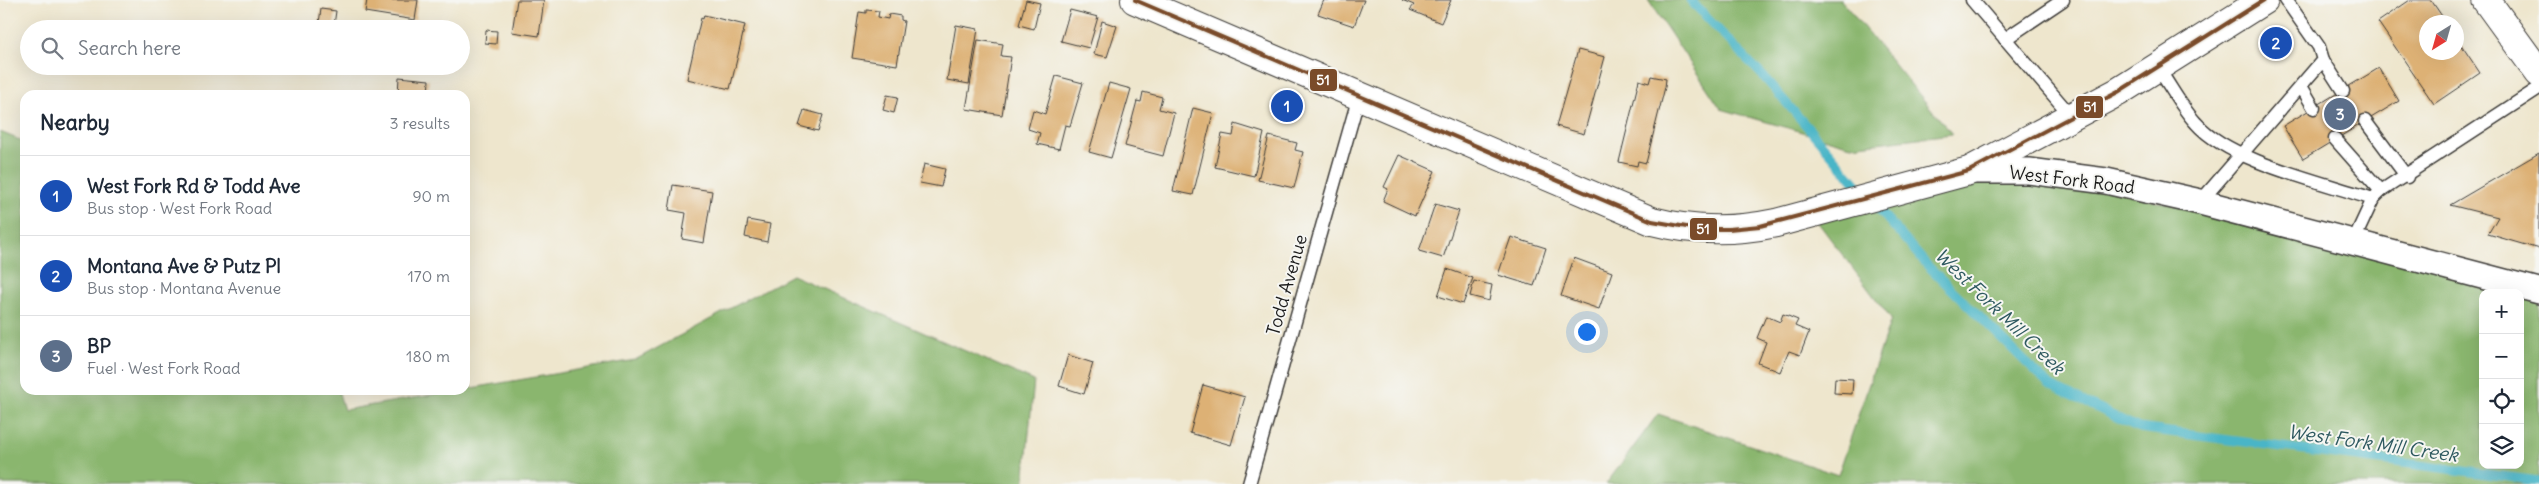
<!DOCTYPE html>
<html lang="en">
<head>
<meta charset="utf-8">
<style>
	:root { --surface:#fff; --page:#f2f2f3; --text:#1f2937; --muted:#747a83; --line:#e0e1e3; --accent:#1f6fb2 }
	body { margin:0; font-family:Delius,sans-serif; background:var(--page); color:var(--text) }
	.controls { position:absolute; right:15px; bottom:15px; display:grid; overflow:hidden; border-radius:10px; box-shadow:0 5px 20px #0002 }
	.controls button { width:45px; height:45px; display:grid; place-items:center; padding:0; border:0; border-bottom:1px solid var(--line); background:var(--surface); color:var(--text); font:25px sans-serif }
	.compass { position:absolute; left:2419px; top:15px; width:45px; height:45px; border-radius:50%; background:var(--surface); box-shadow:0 5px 20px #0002; rotate:217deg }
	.you { position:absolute; left:1586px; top:331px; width:18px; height:18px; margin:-12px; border:4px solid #fff; border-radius:50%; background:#1a73e8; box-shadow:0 0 0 8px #1a73e833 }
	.badge { display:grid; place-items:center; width:32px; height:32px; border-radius:50%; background:var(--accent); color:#fff; font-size:16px; font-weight:700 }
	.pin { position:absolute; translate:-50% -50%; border:2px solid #fff; box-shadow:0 1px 5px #0006 }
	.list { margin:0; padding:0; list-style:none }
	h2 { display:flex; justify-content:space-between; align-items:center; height:65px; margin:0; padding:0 20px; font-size:21px }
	h2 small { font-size:16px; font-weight:400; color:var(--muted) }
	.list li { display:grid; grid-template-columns:32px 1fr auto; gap:15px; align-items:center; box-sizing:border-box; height:80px; padding:0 20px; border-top:1px solid var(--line) }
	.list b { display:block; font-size:19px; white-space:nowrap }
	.list p { margin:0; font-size:16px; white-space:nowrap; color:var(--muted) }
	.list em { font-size:16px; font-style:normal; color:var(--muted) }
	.icon { flex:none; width:28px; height:28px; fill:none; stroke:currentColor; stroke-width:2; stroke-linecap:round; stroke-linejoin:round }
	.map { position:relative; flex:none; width:2539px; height:484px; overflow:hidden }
	.search { position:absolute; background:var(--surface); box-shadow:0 5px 20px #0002; left:20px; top:20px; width:450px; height:55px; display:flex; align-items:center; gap:12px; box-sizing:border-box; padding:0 18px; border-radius:28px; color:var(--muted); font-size:19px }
	.panel { position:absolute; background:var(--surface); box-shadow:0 5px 20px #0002; left:20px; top:90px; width:450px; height:305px; border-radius:15px }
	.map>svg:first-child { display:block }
	.forest { fill:#8ab66e; stroke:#536945; fill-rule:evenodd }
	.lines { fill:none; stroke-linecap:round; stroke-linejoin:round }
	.stream { stroke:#4ab5c7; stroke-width:9 }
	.building { fill:#ddb175 }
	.lane-casing { stroke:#3c3a37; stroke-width:15 }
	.street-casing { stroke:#3c3a37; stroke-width:28 }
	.secondary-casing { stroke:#3c3a37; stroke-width:30 }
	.lane { stroke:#fff; stroke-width:12 }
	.street { stroke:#fff; stroke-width:25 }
	.secondary { stroke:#fff; stroke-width:28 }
	.bus-1-casing { stroke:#f6f6f2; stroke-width:8 }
	.bus-1 { stroke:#7a4b2a; stroke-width:4 }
	.labels { text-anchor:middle; stroke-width:4; stroke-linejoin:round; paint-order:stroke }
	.street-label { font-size:18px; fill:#1c1c1c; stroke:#f6f6f2 }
	.water-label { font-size:19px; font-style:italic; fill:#2e5960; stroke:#f6f6f2 }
	.line-badge { stroke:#f6f6f2; stroke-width:2 }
	.badge-label { font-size:14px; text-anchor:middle; font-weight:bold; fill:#fff }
</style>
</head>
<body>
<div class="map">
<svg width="2539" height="484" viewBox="0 0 2539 484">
	<rect width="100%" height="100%" fill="#f6f6f2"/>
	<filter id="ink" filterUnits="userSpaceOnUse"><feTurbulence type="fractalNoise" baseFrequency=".02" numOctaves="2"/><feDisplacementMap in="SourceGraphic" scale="10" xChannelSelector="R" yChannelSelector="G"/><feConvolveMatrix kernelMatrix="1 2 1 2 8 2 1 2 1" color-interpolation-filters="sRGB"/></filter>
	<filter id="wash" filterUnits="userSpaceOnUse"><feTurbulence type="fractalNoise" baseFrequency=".0096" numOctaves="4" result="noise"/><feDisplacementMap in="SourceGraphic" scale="20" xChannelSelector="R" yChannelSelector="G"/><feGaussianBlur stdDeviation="1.12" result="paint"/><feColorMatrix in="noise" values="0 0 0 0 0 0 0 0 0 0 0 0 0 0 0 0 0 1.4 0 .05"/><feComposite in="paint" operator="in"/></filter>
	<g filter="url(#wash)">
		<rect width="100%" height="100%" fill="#eee6cd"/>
		<g class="forest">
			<polygon points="1648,0 1841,0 1952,134 1851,146 1721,109"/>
			<polygon points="0,132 25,142 25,390 338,390 344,410 635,360 792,275 1034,381 1024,484 0,484"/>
			<path d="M 2029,171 L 2539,291 L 2539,484 L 1606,484 L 1658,414 L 1838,475 L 1891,319 L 1810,212 ZM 2483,293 L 2520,293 L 2520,465 L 2483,465 Z"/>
		</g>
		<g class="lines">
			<polyline class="stream" points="1690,0 1763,76 1927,265 2049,385 2139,428 2539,481"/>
		</g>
		<g id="blocks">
			<g class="building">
				<polygon points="367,0 418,0 415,20 365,12"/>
				<polygon points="517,0 544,0 539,36 512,32"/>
				<polygon points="1026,0 1040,3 1034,29 1019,25"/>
				<polygon points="1324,0 1364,0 1354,26 1318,14"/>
				<polygon points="1402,0 1451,0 1441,23 1410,10 1414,5"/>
				<polygon points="2410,0 2431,0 2446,22 2426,22 2426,52 2456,52 2456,37 2480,73 2434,104 2378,22"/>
				<polygon points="321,9 336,11 334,25 319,23"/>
				<polygon points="866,10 879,11 878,17 888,19 889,14 901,16 901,20 904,21 897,65 852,58 859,12 866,13"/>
				<polygon points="1070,10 1098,17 1089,48 1061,41"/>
				<polygon points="704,15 745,25 730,89 687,79 701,18 703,19"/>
				<polygon points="1102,21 1117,26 1107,57 1094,54"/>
				<polygon points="956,25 978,29 969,84 947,80"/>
				<polygon points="486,30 497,31 496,44 485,43"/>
				<polygon points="978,40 1003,44 1001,56 1011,57 1002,115 966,109"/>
				<polygon points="1578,50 1605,57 1584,134 1556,126"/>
				<polygon points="2379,68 2399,101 2303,159 2283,126"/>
				<polygon points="1056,76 1083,83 1070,126 1065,125 1059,149 1037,144 1040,133 1028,129 1033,110 1045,114"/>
				<polygon points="1651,76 1666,79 1665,87 1646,163 1638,161 1637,166 1619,162 1639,80 1649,83"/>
				<polygon points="399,77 429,80 428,95 398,95"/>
				<polygon points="1109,83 1131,89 1111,158 1089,152"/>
				<polygon points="1143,92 1162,97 1159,109 1174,113 1163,156 1125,146 1137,101 1141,102"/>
				<polygon points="887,95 898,97 894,113 883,110"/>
				<polygon points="1193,108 1213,113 1193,195 1173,191"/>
				<polygon points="804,110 823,115 818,131 799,126"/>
				<polygon points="1235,124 1264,133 1254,176 1215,167 1222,134 1233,136"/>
				<polygon points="1269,136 1297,143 1295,150 1303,152 1294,188 1258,180"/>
				<polygon points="2539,153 2539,249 2488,234 2498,217 2450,205"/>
				<polygon points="1399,155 1435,171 1415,216 1383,201 1388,189 1384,187"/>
				<polygon points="924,164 945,169 941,187 920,183"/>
				<polygon points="673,185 712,191 704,243 682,239 686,213 669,210"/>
				<polygon points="1435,204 1459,211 1443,258 1419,251"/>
				<polygon points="748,220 770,224 767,242 745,237"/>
				<polygon points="1511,237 1546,248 1534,286 1498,275"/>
				<polygon points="1574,258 1612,272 1599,309 1561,296"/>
				<polygon points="1447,269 1473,278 1463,304 1438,296"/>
				<polygon points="1474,281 1492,285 1489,301 1470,296"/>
				<polygon points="1783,314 1798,320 1795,326 1809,332 1800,355 1789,351 1780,372 1758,363 1766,342 1757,338 1766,316 1780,322"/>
				<polygon points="1068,355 1093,363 1084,394 1059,386"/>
				<polygon points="1835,378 1853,379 1852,394 1834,393"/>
				<polygon points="1203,385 1245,397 1231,445 1190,433"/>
			</g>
		</g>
	</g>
	<g filter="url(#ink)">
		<use href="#blocks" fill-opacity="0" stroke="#3c3a37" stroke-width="1"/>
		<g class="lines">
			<g class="lane-casing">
				<g id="lane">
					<polyline points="1972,0 2072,117"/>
					<polyline points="2005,39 2063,0"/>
					<polyline points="2323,60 2343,91"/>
					<path d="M 2157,67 C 2170,85 2181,107 2196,123 C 2230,162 2323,182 2373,199"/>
					<polyline points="2301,86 2314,108"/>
					<polyline points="2365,121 2407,177"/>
					<polyline points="2335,139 2381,191"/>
					<polyline points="2200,202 2323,60 2319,47 2286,0"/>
					<polyline points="2353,242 2373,199 2381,191 2539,88"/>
					<polyline points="1249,484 1359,96"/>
				</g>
			</g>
			<g class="street-casing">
				<polyline id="street" points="1969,171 2029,171 2106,181 2200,202 2539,291"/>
			</g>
			<g class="secondary-casing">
				<g id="secondary">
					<path d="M 1135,0 L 1652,221 C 1694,232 1733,232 1776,223 L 1969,171 L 2118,92 L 2264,0"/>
					<polyline points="2486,0 2539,73"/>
				</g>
			</g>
			<use href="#lane" class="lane"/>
			<use href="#street" class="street"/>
			<use href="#secondary" class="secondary"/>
			<g class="bus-1-casing">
				<polyline id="bus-1" points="1135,0 1652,221 1698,229 1729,229 1760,226 1969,171 2118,92 2264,0"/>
			</g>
			<use href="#bus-1" class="bus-1"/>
		</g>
	</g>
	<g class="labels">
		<g class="street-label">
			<text transform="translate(2072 180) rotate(7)" y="6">West Fork Road</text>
			<text transform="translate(1287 285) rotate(-74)" y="6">Todd Avenue</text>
		</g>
		<g class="water-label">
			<text transform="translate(2000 311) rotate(44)" y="7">West Fork Mill Creek</text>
			<text transform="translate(2373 443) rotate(8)" y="7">West Fork Mill Creek</text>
		</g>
	</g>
	<g class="line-badge">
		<rect x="1309" y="68" width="29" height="24" rx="5" fill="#7a4b2a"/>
		<rect x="2075" y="95" width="29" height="24" rx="5" fill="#7a4b2a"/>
		<rect x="1689" y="217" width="29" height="24" rx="5" fill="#7a4b2a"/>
	</g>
	<g class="badge-label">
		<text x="1323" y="85">51</text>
		<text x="2090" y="112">51</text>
		<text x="1703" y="234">51</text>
	</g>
</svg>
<div class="controls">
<button>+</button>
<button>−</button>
<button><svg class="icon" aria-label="locate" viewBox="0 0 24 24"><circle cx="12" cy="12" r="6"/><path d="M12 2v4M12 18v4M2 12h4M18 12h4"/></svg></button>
<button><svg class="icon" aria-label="layers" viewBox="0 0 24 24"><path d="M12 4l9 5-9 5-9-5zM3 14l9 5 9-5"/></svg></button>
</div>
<svg class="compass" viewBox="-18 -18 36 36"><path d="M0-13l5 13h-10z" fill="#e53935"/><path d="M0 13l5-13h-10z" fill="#747a83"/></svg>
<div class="you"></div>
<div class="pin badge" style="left:1287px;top:106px;background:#1a4fb4">1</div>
<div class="pin badge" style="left:2276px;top:43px;background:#1a4fb4">2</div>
<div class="pin badge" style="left:2340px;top:114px;background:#5c6f8a">3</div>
<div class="search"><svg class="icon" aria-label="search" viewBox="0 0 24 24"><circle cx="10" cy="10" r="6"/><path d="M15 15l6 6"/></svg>Search here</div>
<section class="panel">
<h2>Nearby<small>3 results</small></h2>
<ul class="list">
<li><span class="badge" style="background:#1a4fb4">1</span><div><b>West Fork Rd &amp; Todd Ave</b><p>Bus stop · West Fork Road</p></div><em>90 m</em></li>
<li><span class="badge" style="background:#1a4fb4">2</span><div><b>Montana Ave &amp; Putz Pl</b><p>Bus stop · Montana Avenue</p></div><em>170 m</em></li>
<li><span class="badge" style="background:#5c6f8a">3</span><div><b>BP</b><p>Fuel · West Fork Road</p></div><em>180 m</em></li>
</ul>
</section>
</div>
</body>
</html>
